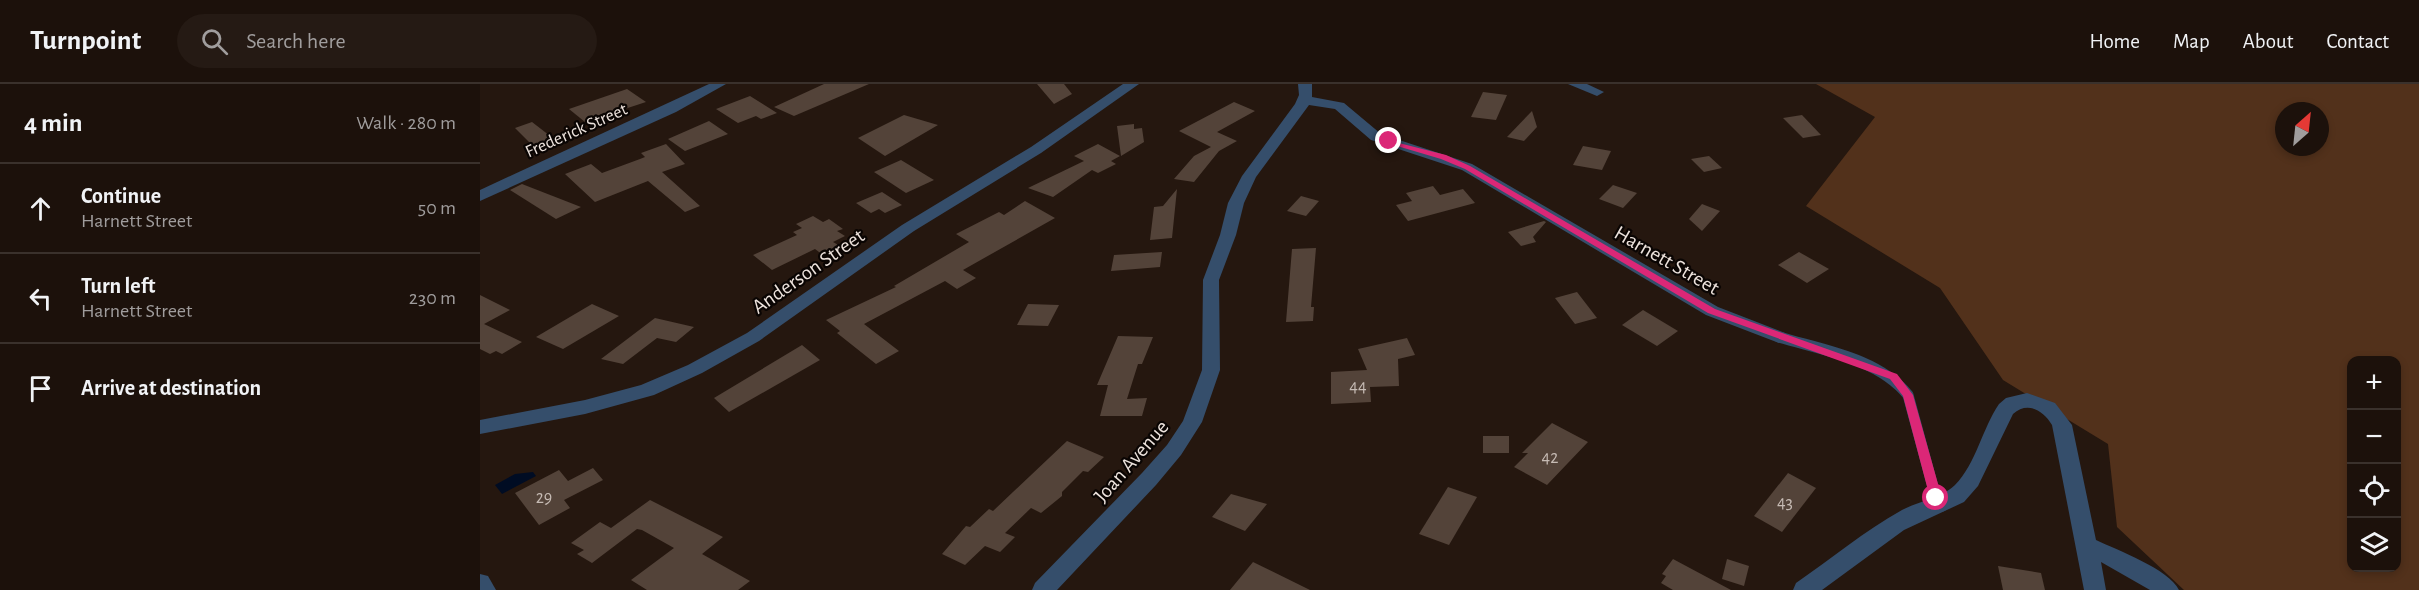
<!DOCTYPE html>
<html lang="en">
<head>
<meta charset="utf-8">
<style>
	:root { --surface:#1c110b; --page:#251a14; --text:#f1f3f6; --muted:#a09d9d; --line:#3a312c }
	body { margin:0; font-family:"Alegreya Sans",sans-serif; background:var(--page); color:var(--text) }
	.controls { position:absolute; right:18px; bottom:18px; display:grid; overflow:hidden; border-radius:12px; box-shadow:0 3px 9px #0003 }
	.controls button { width:54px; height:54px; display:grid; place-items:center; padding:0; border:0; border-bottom:2px solid var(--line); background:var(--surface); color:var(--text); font:30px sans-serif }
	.compass { position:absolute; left:1795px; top:18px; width:54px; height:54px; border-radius:50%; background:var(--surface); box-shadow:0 3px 9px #0003; rotate:27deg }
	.stop { position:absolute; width:18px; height:18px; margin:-14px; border:4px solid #db2777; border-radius:50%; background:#fff }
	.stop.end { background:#db2777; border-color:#fff; box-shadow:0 2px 6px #0008 }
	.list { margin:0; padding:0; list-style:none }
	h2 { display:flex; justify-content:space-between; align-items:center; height:78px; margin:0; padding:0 24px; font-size:26px }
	h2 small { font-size:20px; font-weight:400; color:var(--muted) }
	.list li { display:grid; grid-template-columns:39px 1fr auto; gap:18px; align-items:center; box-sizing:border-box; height:90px; padding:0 24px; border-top:2px solid var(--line) }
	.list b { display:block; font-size:22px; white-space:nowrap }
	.list p { margin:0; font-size:20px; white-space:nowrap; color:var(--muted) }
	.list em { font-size:20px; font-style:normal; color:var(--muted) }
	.icon { flex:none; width:33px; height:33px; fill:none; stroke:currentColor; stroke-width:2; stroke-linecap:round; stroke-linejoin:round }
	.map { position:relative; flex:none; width:1939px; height:506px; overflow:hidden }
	header { display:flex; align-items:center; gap:36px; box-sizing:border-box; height:84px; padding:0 30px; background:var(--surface); border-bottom:2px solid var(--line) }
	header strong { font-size:28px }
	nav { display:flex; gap:33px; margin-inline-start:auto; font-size:21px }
	.search { width:420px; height:54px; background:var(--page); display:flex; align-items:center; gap:15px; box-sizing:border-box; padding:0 21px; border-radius:33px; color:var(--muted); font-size:22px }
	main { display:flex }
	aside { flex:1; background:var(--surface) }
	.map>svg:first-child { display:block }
	.green { fill:#52311b; fill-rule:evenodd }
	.water { fill:#000c23 }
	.building { fill:#534339 }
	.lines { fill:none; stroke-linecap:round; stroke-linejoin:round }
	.lane { stroke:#354e6b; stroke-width:11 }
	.street { fill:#354e6b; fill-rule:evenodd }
	.route { fill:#db2777 }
	.labels { text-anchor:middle; stroke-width:4.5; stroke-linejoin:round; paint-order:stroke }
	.far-street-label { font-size:18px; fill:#ede3dd; stroke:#0a0503 }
	.number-label { font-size:18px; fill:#c6bbb4 }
	.street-label { font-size:21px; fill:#ede3dd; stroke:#0a0503 }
</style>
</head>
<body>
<header>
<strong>Turnpoint</strong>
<div class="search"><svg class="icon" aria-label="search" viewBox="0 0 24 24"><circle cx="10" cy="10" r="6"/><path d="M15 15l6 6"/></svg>Search here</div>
<nav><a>Home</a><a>Map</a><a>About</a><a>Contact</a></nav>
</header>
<main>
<aside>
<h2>4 min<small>Walk · 280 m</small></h2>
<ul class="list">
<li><svg class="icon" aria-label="ahead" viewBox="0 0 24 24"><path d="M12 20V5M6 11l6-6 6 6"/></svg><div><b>Continue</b><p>Harnett Street</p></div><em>50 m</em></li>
<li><svg class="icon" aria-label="left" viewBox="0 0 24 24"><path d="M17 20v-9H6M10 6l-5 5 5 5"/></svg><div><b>Turn left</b><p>Harnett Street</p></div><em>230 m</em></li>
<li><svg class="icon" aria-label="arrive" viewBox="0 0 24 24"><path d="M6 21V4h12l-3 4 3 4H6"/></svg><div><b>Arrive at destination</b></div></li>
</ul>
</aside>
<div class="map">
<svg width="1939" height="506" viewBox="0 0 1939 506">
	<rect width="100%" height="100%" fill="#25170f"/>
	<path class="green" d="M 1336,0 L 1939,0 L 1939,506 L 1704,506 L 1637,443 L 1628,360 L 1523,296 L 1460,204 L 1326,122 L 1395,33 ZM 1804,27 L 1840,27 L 1840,63 L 1804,63 ZM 1872,276 L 1916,276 L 1916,484 L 1872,484 Z"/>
	<polygon class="water" points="53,388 56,392 22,410 15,401 35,390"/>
	<g class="building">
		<polygon points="344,0 389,0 314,32 294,23"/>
		<polygon points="557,0 584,0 592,10 574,20"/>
		<polygon points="147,5 166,18 105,38 89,25"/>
		<polygon points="1003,8 1027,11 1016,36 991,33"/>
		<polygon points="270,12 297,29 281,35 276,32 258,39 236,25"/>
		<polygon points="754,18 775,27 737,48 757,57 739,67 714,98 694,95 714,72 731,63 699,47"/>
		<polygon points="1052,27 1057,43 1044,57 1027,53"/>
		<polygon points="424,31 458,41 405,72 378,54"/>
		<polygon points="1322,31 1341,51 1323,54 1303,34"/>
		<polygon points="229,37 248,50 205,67 188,55"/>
		<polygon points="52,38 74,55 54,63 35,44"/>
		<polygon points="654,40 654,45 662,44 664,58 641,72 637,42"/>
		<polygon points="186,60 205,80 182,88 220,122 205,128 168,97 115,118 85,90 111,80 122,89 160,75 165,73 161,69"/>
		<polygon points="618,60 640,72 631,77 636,80 618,89 612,86 573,113 548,104 604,77 594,72"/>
		<polygon points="1103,62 1131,67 1122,86 1093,81"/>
		<polygon points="1229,72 1242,84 1224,88 1211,75"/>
		<polygon points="421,76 454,96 426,109 394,88"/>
		<polygon points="42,100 101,123 76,135 30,106"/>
		<polygon points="1133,101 1157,109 1143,124 1119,115"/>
		<polygon points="953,102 960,111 983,105 995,119 928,137 916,121 932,117 926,109"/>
		<polygon points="697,105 692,154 670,156 674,123 683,122"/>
		<polygon points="402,108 422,121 405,129 399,125 391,129 376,119"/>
		<polygon points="821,112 839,117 826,132 807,127"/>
		<polygon points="545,117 575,134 483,186 496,194 477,205 465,197 384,240 419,267 396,280 357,249 360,247 346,236 416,203 414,202 489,158 476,150 519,128 524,131"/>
		<polygon points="1222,120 1240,127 1222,147 1209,135"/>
		<polygon points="333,132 343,138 349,135 363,145 357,147 365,152 353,158 360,162 343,171 335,165 292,186 273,171 317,151 313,148 322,144 316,140"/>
		<polygon points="1064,137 1066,138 1053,153 1056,158 1041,162 1028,148"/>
		<polygon points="836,164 831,223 834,223 833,237 806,238 812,165"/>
		<polygon points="682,168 680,183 631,187 634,171"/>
		<polygon points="1319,168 1349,185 1327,199 1298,181"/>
		<polygon points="1097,208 1117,234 1095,240 1075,214"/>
		<polygon points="0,211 30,226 4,240 42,258 22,270 16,267 10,270 0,265"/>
		<polygon points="112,220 139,232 83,265 56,253"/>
		<polygon points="548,220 579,221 568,242 537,241"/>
		<polygon points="1163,226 1198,247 1177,262 1142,241"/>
		<polygon points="175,234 214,243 196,258 177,254 143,280 121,275"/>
		<polygon points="638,252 673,253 662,280 658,280 647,315 667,314 662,332 620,332 628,301 617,301"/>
		<polygon points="927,254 935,271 918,275 919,302 890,303 891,318 851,320 851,288 887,286 878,265"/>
		<polygon points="322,261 340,276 249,328 234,314"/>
		<polygon points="1072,339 1108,358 1067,401 1034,383 1048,369 1042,369"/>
		<rect x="1003" y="352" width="26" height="17"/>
		<polygon points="587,357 624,373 608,388 603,387 582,408 582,412 561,429 551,424 525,449 535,453 520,468 505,462 485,481 462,470 486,442 490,443 509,425 513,427"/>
		<polygon points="113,384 123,396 84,416 90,424 59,441 35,409 79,386 88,397"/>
		<polygon points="1308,389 1336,404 1302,448 1274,432"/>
		<polygon points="968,403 997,413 969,461 939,450"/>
		<polygon points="751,410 787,420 765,447 732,433"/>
		<polygon points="170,416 243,453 222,470 270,497 258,506 167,506 151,496 194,464 162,446 157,445 112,479 97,470 104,466 91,459 120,438 131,444"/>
		<polygon points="1193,475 1251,506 1193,506 1181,499 1186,492 1182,490"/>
		<polygon points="1247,475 1269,482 1264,502 1242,495"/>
		<polygon points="773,478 830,506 750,506"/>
		<polygon points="1518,482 1561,489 1565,506 1523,506"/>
	</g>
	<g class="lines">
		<path class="lane" d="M 1299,253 C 1342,266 1398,274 1428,311 L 1456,414 L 1462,422"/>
		<g class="street">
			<polygon points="229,0 246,0 196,28 0,117 0,106"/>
			<polygon points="643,0 659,0 561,69 434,147 279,257 222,289 174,311 105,330 0,350 0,336 105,316 161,301 208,281 267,249 422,141 551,63"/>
			<polygon points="818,0 832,0 832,13 864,19 901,50 992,80 1238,223 1305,249 1308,253 1299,259 1226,231 982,86 891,56 855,25 829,21 776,93 764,119 756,151 739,196 740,286 722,338 701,371 676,401 577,506 552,506 555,499 662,389 687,361 703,337 722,286 723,196 740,151 748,119 762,92 815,20 819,11"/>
			<polygon points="1088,0 1107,0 1124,8 1117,12"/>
			<path d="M 1547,309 L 1575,319 L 1592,341 L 1616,456 C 1637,466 1689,485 1699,506 L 1670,506 L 1621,478 L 1626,506 L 1604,506 L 1572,341 C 1563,326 1547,317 1533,330 L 1498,402 L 1484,418 L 1424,446 L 1342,506 L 1313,506 L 1316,499 C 1351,475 1384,447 1422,426 C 1439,417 1460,415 1475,401 C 1496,380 1502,345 1519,320 L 1526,314 Z"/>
			<polygon points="0,490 8,492 16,506 0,506"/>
		</g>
	</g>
	<polygon class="route" points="907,56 966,71 990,82 1235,225 1417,290 1433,311 1462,414 1460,417 1456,418 1450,414 1423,312 1410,295 1228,229 985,85 961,75 907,59"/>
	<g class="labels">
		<g class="far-street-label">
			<text transform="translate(96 46) rotate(-24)" y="6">Frederick Street</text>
		</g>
		<g class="number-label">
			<text x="878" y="308">44</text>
			<text x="1070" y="379">42</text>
			<text x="64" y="419">29</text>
			<text x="1305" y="424">43</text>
		</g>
		<g class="street-label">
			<text transform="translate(1187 176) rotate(30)" y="7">Harnett Street</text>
			<text transform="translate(328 187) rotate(-35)" y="7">Anderson Street</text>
			<text transform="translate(651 377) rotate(-49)" y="7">Joan Avenue</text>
		</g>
	</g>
</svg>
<div class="controls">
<button>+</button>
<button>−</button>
<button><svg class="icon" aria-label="locate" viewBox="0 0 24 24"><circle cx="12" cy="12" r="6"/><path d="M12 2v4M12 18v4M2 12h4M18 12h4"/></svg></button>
<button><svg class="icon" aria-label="layers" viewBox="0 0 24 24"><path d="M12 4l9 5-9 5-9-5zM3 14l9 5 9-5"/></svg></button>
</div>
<svg class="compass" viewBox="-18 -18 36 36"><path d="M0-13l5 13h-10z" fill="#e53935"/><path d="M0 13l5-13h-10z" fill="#a09d9d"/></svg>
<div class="stop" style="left:1456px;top:414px"></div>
<div class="stop end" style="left:909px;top:57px"></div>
</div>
</main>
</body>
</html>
